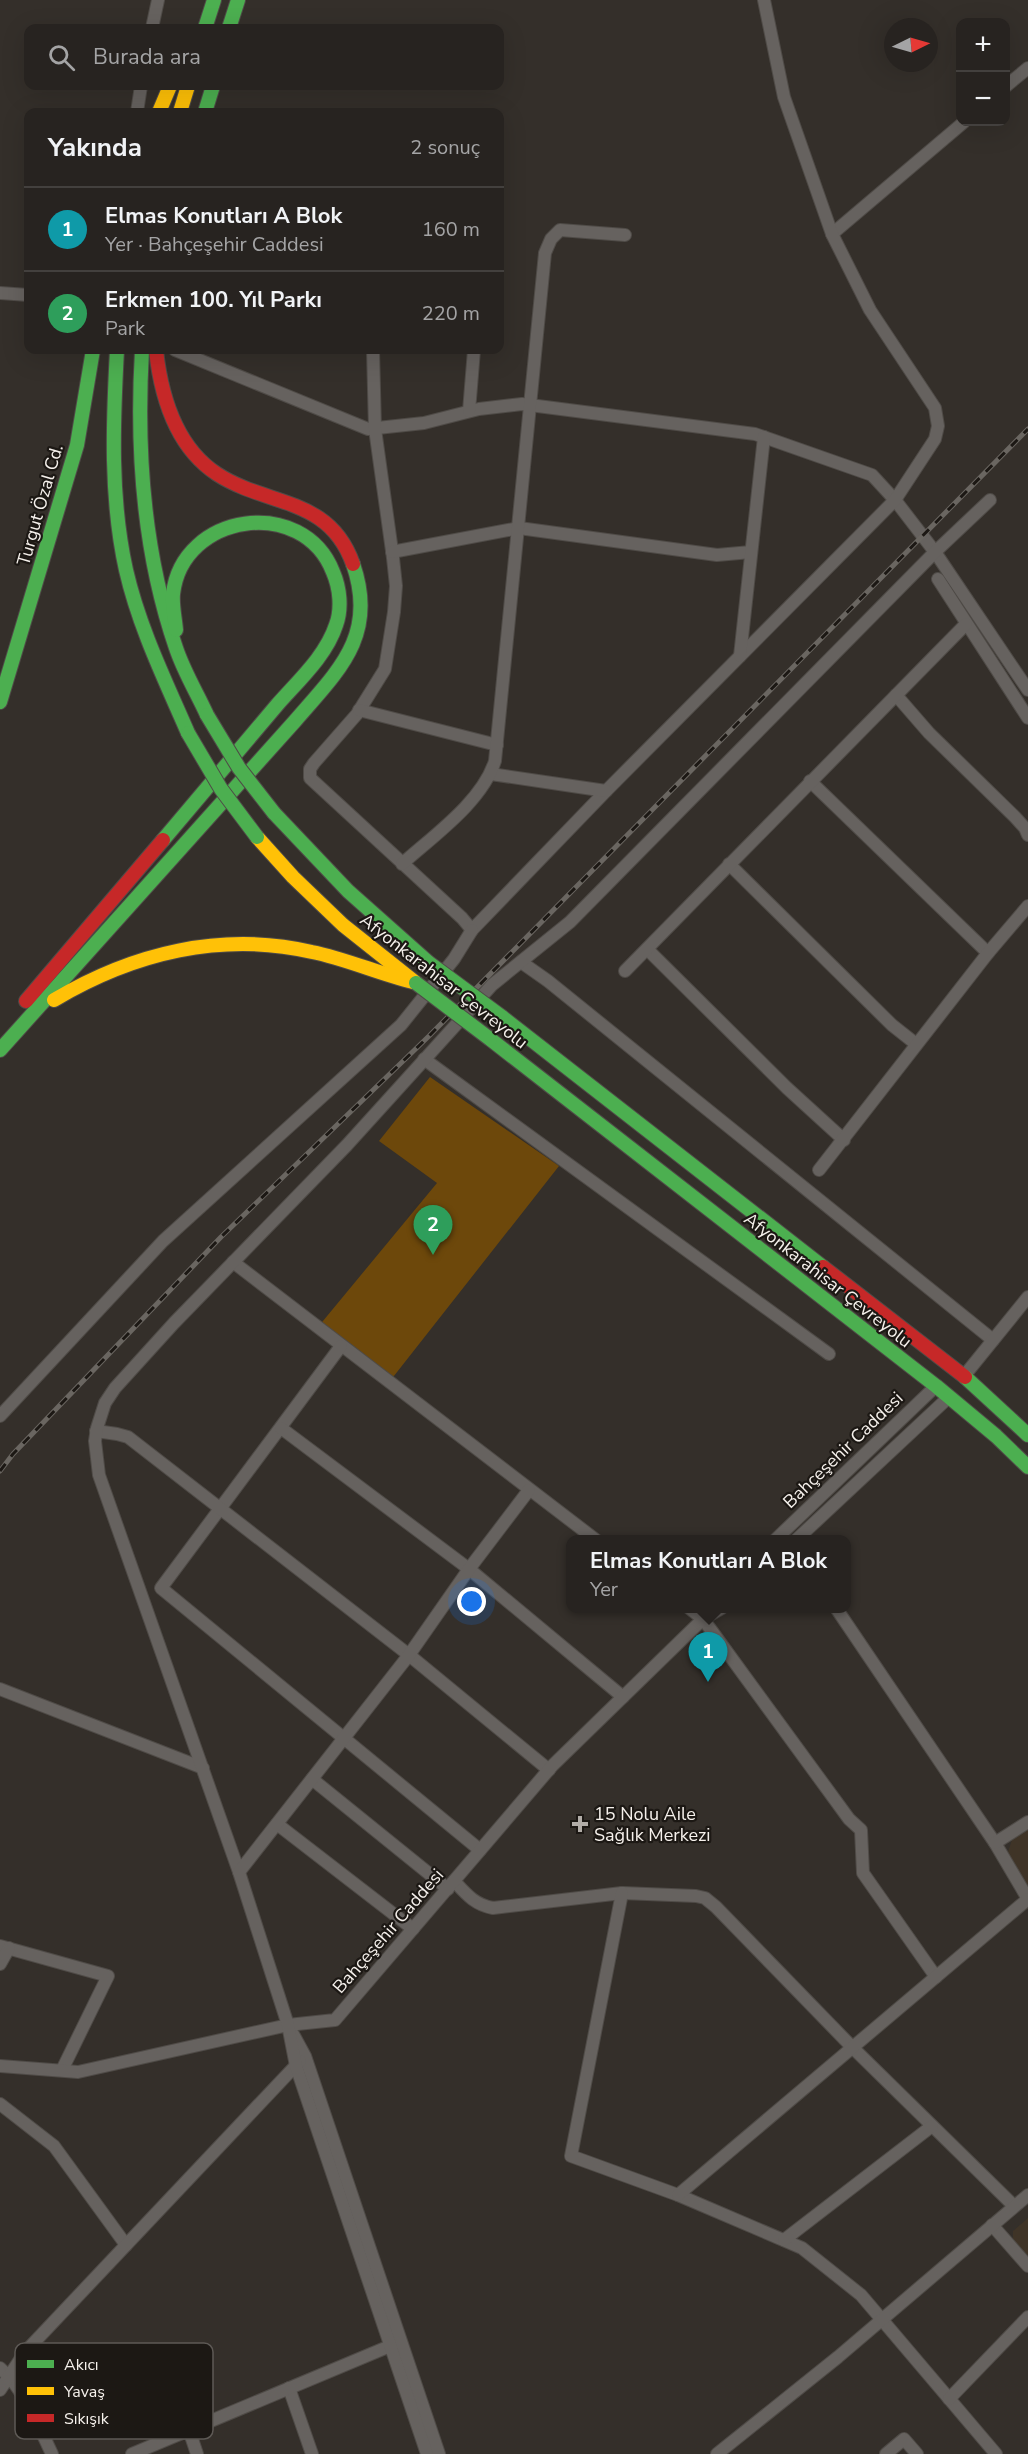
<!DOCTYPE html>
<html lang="tr">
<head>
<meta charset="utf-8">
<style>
	:root { --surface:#272320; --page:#332f2d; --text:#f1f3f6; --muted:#a4a4a5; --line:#43403e; --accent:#b2ada8 }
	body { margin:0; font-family:"Nunito Sans",sans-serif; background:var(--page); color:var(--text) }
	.controls { position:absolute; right:18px; top:18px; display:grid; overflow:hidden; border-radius:12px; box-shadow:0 6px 24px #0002 }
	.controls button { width:54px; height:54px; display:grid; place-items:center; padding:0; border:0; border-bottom:2px solid var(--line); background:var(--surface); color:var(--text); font:30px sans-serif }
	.compass { position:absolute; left:884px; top:18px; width:54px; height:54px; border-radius:50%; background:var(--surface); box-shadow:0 6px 24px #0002; rotate:85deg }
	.you { position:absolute; left:472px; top:1602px; width:21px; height:21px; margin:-15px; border:4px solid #fff; border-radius:50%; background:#1a73e8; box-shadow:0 0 0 9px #1a73e833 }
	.badge { display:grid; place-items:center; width:39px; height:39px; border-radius:50%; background:var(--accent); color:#fff; font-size:20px; font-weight:700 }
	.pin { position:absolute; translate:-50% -50px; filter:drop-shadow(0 2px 3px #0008) }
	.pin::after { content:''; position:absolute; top:32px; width:21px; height:18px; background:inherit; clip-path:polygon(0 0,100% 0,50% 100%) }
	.popup { position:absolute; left:566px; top:1535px; width:285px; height:78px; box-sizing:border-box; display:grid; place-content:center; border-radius:12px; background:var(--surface); filter:drop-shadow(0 2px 4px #0005); font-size:20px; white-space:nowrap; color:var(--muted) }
	.popup b { font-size:22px; color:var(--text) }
	.popup::after { content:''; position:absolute; left:50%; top:100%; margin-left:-12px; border:12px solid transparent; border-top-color:var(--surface) }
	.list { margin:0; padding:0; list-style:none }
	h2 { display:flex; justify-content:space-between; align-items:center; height:78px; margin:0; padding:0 24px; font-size:26px }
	h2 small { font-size:20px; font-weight:400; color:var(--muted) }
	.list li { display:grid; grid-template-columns:39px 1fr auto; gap:18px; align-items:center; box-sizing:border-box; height:84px; padding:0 24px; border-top:2px solid var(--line) }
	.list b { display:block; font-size:22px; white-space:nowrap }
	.list p { margin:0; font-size:20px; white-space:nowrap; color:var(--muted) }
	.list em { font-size:20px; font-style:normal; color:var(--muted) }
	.icon { flex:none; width:33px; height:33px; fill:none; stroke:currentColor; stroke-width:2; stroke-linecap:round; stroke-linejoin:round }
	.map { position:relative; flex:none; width:1028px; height:2454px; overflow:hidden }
	.search { position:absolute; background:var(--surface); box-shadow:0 6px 24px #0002; left:24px; top:24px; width:480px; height:66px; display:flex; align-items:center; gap:15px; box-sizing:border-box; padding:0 21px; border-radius:12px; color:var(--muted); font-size:22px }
	.panel { position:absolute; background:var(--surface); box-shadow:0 6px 24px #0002; left:24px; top:108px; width:480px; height:246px; border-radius:12px }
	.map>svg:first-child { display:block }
	.built { fill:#3f3427 }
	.green { fill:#6d480b }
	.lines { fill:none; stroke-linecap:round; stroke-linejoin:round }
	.street-casing { stroke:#4f4b47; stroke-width:14 }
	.fast-casing { stroke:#4f4b47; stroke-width:16 }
	.slow-casing { stroke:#4f4b47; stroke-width:16 }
	.jam-casing { stroke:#4f4b47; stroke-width:16 }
	.street { stroke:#66625f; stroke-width:12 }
	.fast { stroke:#4caf50; stroke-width:14 }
	.slow { stroke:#ffc107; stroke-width:14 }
	.jam { stroke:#c62828; stroke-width:14 }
	.rail-casing { stroke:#6a6661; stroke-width:5 }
	.rail { stroke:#1c1814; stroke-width:3; stroke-dasharray:9; stroke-linecap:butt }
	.fast-bridge-casing { stroke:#4f4b47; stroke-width:16; stroke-linecap:butt }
	.fast-bridge { stroke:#4caf50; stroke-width:14 }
	.poi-dot { fill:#b2ada8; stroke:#1c1814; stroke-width:2 }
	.labels { text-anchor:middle; stroke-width:4.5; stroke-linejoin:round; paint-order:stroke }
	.street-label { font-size:18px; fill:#f6f1ec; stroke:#1c1814 }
	.poi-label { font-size:18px; fill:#f6f1ec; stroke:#1c1814; text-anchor:start }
	.key { fill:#1c1814; stroke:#5d5955; stroke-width:1.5 }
	.key-label { font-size:16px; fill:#f6f1ec }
</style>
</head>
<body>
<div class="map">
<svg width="1028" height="2454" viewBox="0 0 1028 2454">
	<rect width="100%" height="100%" fill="#342f2a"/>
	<g class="built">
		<polygon points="1028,1830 1028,1887 1008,1852 1012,1840"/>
		<polygon points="1028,2218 1028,2258 1013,2241 1013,2231"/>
	</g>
	<polygon class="green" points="430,1077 559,1166 390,1381 318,1327 437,1183 379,1141"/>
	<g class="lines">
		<g class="street-casing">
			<g id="street">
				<polyline points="152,28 158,0"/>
				<polyline points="1006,86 1028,68"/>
				<polyline points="137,112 141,86"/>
				<polyline points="832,234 964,122"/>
				<polyline points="0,293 28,295"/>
				<polyline points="175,350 368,429 424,423 479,409 522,404 755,434 872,475 895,500 935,552 1028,690"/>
				<polyline points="373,350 375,429 393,558 396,586 394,612 385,669 357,714 314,763 310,769 310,778 462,918 472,930 606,791 895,500 935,439 938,426 935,408 870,310 832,234 784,97 764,0"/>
				<polyline points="469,411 474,350"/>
				<polyline points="392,552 519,528 717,555 751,552"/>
				<polyline points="938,579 1028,718"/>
				<polyline points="740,656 764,437"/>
				<polyline points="896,695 929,733 1015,817 1025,828 1028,835"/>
				<polyline points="359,710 497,745"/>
				<polyline points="491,774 606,791"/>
				<polyline points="810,781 988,953"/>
				<path d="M 402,864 C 433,836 482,802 495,761 L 545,253 L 551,239 L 560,230 L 625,235"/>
				<polyline points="729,864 892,1025 916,1044"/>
				<polyline points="647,949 787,1088 844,1140"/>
				<polyline points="521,962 548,981 993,1340"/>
				<polyline points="625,971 966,624"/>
				<polyline points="424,1059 829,1354"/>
				<polyline points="819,1170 988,953 1028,906"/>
				<polyline points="233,1262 596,1540"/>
				<polyline points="341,1346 161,1588 480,1850"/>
				<polyline points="964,1376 1028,1297"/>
				<polyline points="0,1416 163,1241 401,1025 454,959 472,930"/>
				<polyline points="281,1428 469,1569 623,1697"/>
				<polyline points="96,1431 117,1434 128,1437 409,1655 549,1770"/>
				<polyline points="775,1540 936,1386"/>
				<polyline points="796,1540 949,1397"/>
				<polyline points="689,1608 703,1619 849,1819 861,1830 863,1873 936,1977"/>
				<polyline points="836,1608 995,1843 1028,1899"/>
				<polyline points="0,1689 203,1768"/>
				<polyline points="312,1779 448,1889"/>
				<polyline points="277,1824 413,1929"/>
				<polyline points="995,1843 1028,1822"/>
				<polyline points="239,1872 99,1475 95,1441 97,1428 105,1403 115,1388 174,1323 347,1145 492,985 570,922 935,552 990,500"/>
				<path d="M 454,1881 C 466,1894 475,1905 493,1908 L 622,1893 L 696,1896 L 705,1898 L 716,1907 L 853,2048 L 1014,2206"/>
				<polyline points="622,1893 571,2156 678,2195 802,2248 861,2295 996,2454"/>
				<polyline points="0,1946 108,1976 62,2070"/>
				<polyline points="0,1964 9,1948"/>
				<polyline points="293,2034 305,2056 439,2454"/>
				<polyline points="0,2066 78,2072 288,2025 335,2020 552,1766 703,1619 722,1608"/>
				<polyline points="0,2104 54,2146 126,2245"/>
				<polyline points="678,2195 1028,1899"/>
				<polyline points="992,2225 1028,2266"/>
				<polyline points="784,2240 932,2126"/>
				<path d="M 0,2368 C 25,2390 38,2425 52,2454"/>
				<polyline points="289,2388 312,2454"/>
				<polyline points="0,2390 25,2352 300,2061"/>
				<polyline points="949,2399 1028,2317"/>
				<polyline points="189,2430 197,2454"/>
				<polyline points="132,2454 390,2346"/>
				<polyline points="427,2454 296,2066 288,2025 239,1872 409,1655 469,1569 529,1490"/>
				<polyline points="717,2454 838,2357 1028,2195"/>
				<polyline points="886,2454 904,2439 917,2454"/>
			</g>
		</g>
		<g class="fast-casing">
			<g id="fast">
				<polyline points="205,28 214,0"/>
				<polyline points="229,28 238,0"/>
				<polyline points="205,112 213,86"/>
				<path d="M 117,350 C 113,423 110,498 126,570 C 139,627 165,680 188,733"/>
				<path d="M 142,350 C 136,452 143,552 176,648 C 184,672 197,693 207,715"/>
				<polyline points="0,702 77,445 93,350"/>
				<polyline points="274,813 348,891 429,963"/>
				<path d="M 163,840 C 201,795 239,750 277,705 C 298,681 326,656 336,625 C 342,609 340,588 333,572 C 303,495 182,513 173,594 C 172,606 175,618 176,630"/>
				<polyline points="502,1017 823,1267"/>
				<polyline points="490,1039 936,1386 996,1436 1028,1467"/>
				<path d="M 0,1050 L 295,721 C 338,671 378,636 353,564"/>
				<polyline points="965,1377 1028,1435"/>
			</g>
		</g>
		<g class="slow-casing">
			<g id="slow">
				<polyline points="159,112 170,86"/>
				<polyline points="180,112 188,86"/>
				<polyline points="257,837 293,877 343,925 416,983"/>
				<path d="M 54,1000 C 133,953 222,931 312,952 C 347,959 379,974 413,982"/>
			</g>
		</g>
		<g class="jam-casing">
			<g id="jam">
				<path d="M 156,350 C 161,396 176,447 217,474 C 268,507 329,496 353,564"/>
				<polyline points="26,1001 163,840"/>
				<polyline points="823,1267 965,1377"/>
			</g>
		</g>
		<use href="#street" class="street"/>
		<use href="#fast" class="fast"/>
		<use href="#slow" class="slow"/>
		<use href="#jam" class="jam"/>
		<g class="rail-casing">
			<polyline id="rail" points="0,1471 13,1454 221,1237 429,1036 1028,429"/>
		</g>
		<use href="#rail" class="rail"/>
		<g class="fast-bridge-casing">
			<g id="fast-bridge">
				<polyline points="207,715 239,768 274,813"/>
				<polyline points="188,733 221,789 257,837"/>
				<polyline points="429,963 502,1017"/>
				<polyline points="416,983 490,1039"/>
			</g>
		</g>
		<use href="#fast-bridge" class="fast-bridge"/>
	</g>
	<path class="poi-dot" d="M577 1815h6v6h6v6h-6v6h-6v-6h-6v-6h6z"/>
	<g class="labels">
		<g class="street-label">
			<text transform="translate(40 505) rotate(-74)" y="6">Turgut Özal Cd.</text>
			<text transform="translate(444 981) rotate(38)" y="6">Afyonkarahisar Çevreyolu</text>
			<text transform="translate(828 1280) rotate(38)" y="6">Afyonkarahisar Çevreyolu</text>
			<text transform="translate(843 1450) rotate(-44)" y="6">Bahçeşehir Caddesi</text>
			<text transform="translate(388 1931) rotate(-49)" y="6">Bahçeşehir Caddesi</text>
		</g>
		<g class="poi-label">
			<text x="594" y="1820">15 Nolu Aile<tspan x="594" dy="21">Sağlık Merkezi</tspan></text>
		</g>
	</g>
	<rect x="15" y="2343" width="198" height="96" rx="9" class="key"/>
	<rect x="27" y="2360" width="27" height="8" fill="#4caf50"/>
	<rect x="27" y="2387" width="27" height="8" fill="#ffc107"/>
	<rect x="27" y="2414" width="27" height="8" fill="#c62828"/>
	<g class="key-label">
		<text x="64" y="2370">Akıcı</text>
		<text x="64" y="2397">Yavaş</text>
		<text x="64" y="2424">Sıkışık</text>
	</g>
</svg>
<div class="controls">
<button>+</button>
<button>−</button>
</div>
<svg class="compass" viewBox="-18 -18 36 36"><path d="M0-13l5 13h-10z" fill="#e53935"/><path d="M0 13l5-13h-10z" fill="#a4a4a5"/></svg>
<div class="you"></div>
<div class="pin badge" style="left:708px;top:1682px;background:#0f9aa8">1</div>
<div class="popup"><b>Elmas Konutları A Blok</b>Yer</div>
<div class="pin badge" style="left:433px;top:1255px;background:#2e9e5b">2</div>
<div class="search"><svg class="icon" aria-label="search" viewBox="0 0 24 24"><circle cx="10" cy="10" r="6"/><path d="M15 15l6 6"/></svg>Burada ara</div>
<section class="panel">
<h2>Yakında<small>2 sonuç</small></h2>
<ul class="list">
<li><span class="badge" style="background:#0f9aa8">1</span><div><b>Elmas Konutları A Blok</b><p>Yer · Bahçeşehir Caddesi</p></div><em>160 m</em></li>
<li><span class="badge" style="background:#2e9e5b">2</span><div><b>Erkmen 100. Yıl Parkı</b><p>Park</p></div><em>220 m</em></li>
</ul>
</section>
</div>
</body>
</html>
